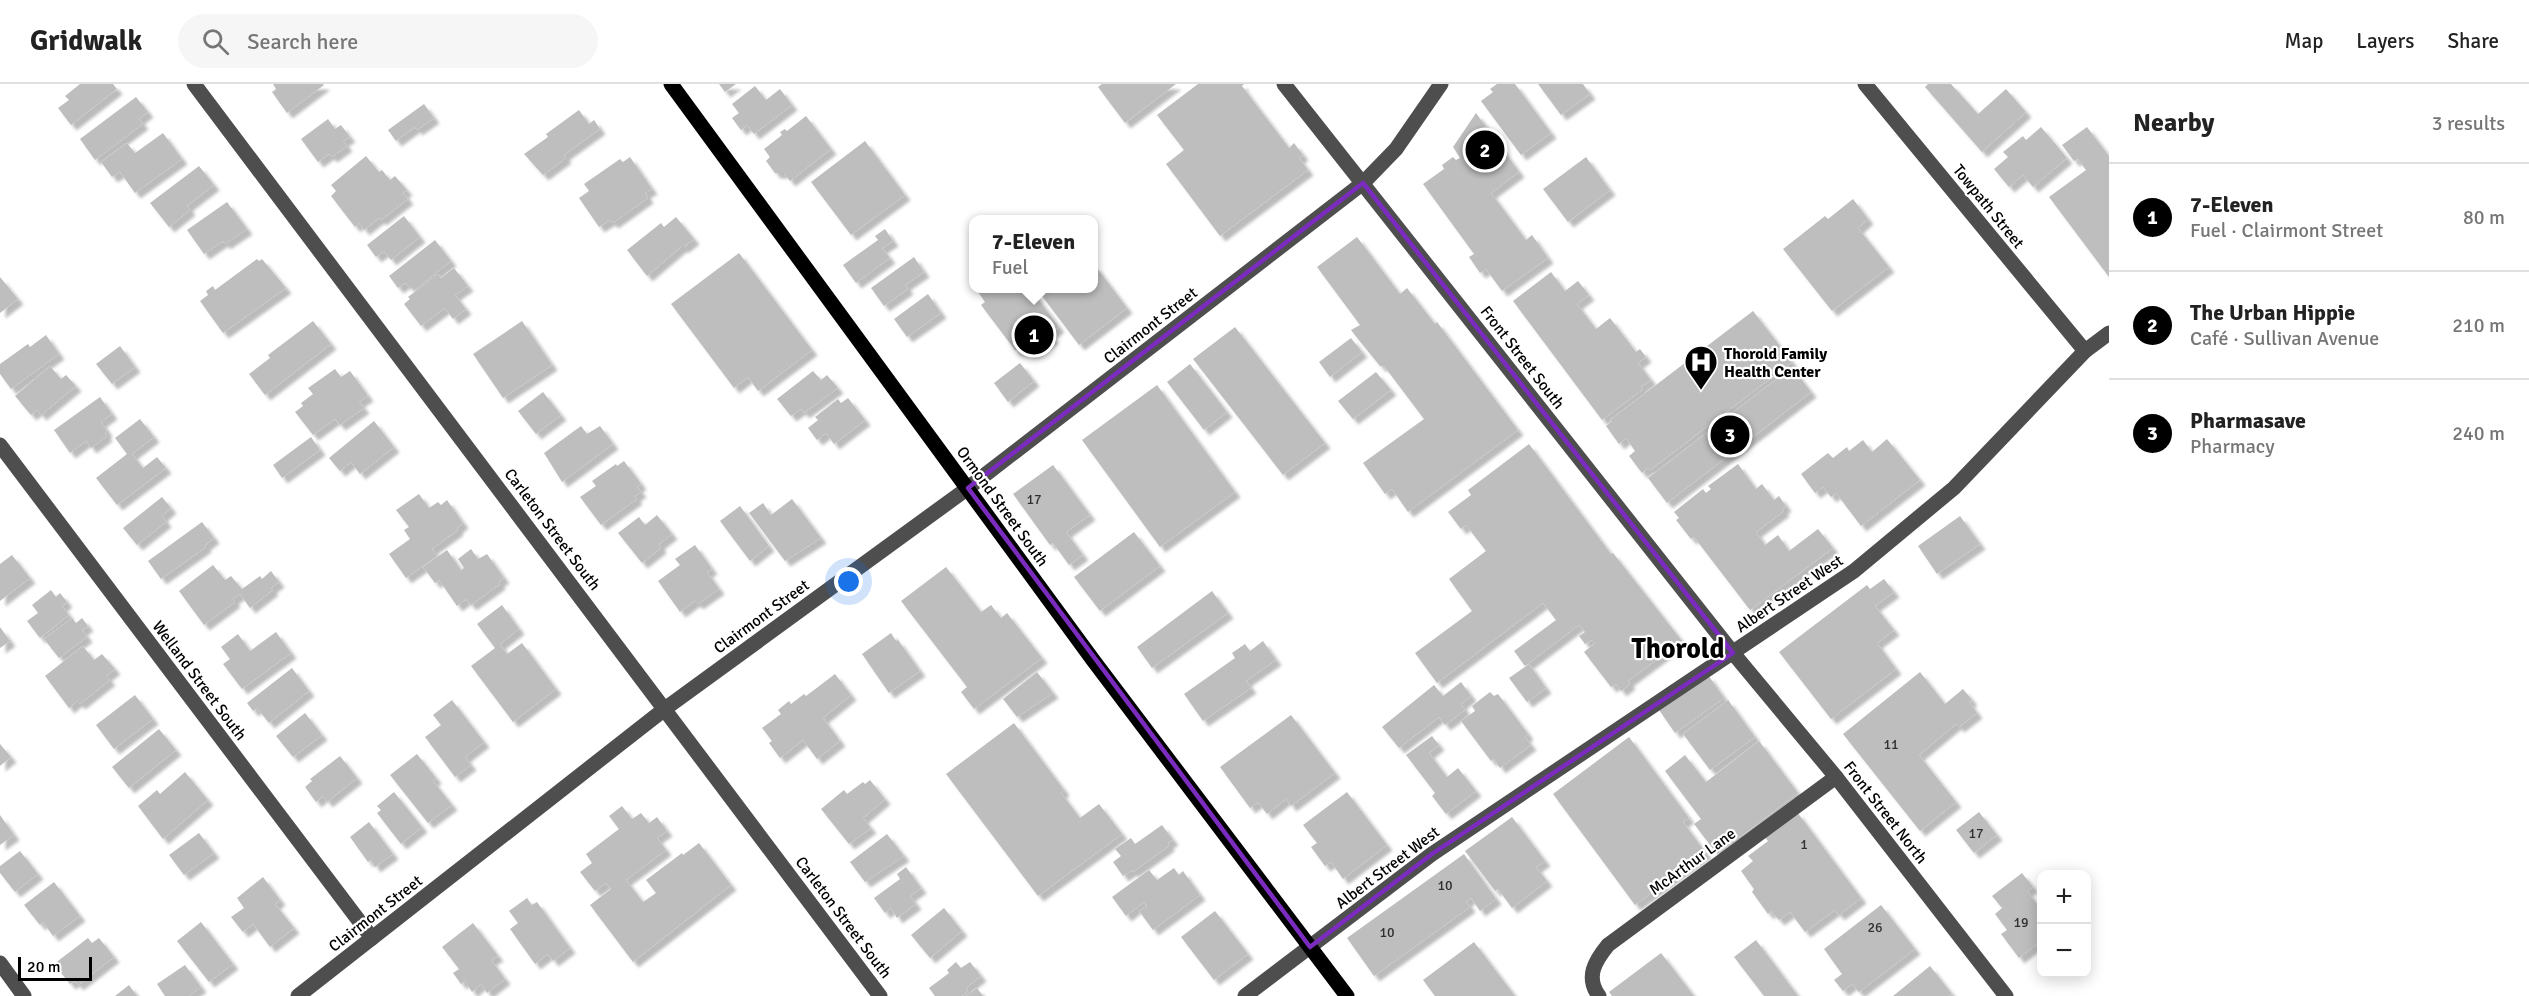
<!DOCTYPE html>
<html lang="en">
<head>
<meta charset="utf-8">
<style>
	:root { --surface:#fff; --page:#f6f6f6; --text:#222; --muted:#767676; --line:#e0e0e0; --accent:#000 }
	body { margin:0; font-family:Signika,sans-serif; background:var(--page); color:var(--text) }
	.controls { position:absolute; right:18px; bottom:18px; display:grid; overflow:hidden; border-radius:12px; box-shadow:0 3px 15px #0003 }
	.controls button { width:54px; height:54px; display:grid; place-items:center; padding:0; border:0; border-bottom:2px solid var(--line); background:var(--surface); color:var(--text); font:30px sans-serif }
	.scale { position:absolute; left:18px; bottom:15px; width:74px; box-sizing:border-box; padding-left:6px; border:3px solid #000; border-top:0; font-size:16px; line-height:21px; white-space:nowrap; color:#000; -webkit-text-stroke:4px #fff; paint-order:stroke }
	.you { position:absolute; left:849px; top:498px; width:21px; height:21px; margin:-15px; border:4px solid #fff; border-radius:50%; background:#1a73e8; box-shadow:0 0 0 9px #1a73e833 }
	.badge { display:grid; place-items:center; width:39px; height:39px; border-radius:50%; background:var(--accent); color:#fff; font-size:20px; font-weight:700 }
	.pin { position:absolute; translate:-50% -50%; border:3px solid #fff; box-shadow:0 2px 6px #0006 }
	.popup { position:absolute; left:969px; top:131px; width:129px; height:78px; box-sizing:border-box; display:grid; place-content:center; border-radius:12px; background:var(--surface); filter:drop-shadow(0 2px 4px #0005); font-size:20px; white-space:nowrap; color:var(--muted) }
	.popup b { font-size:22px; color:var(--text) }
	.popup::after { content:''; position:absolute; left:50%; top:100%; margin-left:-12px; border:12px solid transparent; border-top-color:var(--surface) }
	.list { margin:0; padding:0; list-style:none }
	h2 { display:flex; justify-content:space-between; align-items:center; height:78px; margin:0; padding:0 24px; font-size:26px }
	h2 small { font-size:20px; font-weight:400; color:var(--muted) }
	.list li { display:grid; grid-template-columns:39px 1fr auto; gap:18px; align-items:center; box-sizing:border-box; height:108px; padding:0 24px; border-top:2px solid var(--line) }
	.list b { display:block; font-size:22px; white-space:nowrap }
	.list p { margin:0; font-size:20px; white-space:nowrap; color:var(--muted) }
	.list em { font-size:20px; font-style:normal; color:var(--muted) }
	.icon { flex:none; width:33px; height:33px; fill:none; stroke:currentColor; stroke-width:2; stroke-linecap:round; stroke-linejoin:round }
	.map { position:relative; flex:none; width:2109px; height:912px; overflow:hidden }
	header { display:flex; align-items:center; gap:36px; box-sizing:border-box; height:84px; padding:0 30px; background:var(--surface); border-bottom:2px solid var(--line) }
	header strong { font-size:28px }
	nav { display:flex; gap:33px; margin-inline-start:auto; font-size:21px }
	.search { width:420px; height:54px; background:var(--page); display:flex; align-items:center; gap:15px; box-sizing:border-box; padding:0 21px; border-radius:33px; color:var(--muted); font-size:22px }
	main { display:flex }
	aside { flex:1; background:var(--surface) }
	.map>svg:first-child { display:block }
	.building { fill:#bebebe; filter:url(#shadow) }
	.lines { fill:none; stroke-linecap:round; stroke-linejoin:round }
	.minor { stroke:#4e4e4e; stroke-width:15 }
	.major { stroke:#000; stroke-width:15 }
	.marked { fill:none; stroke:#7b2cbf; stroke-width:4.5; stroke-linejoin:round }
	.labels { text-anchor:middle; stroke-width:4.5; stroke-linejoin:round; paint-order:stroke }
	.number-label { font-size:14px; fill:#303030 }
	.street-label { font-size:16px; fill:#000; stroke:#fff }
	.poi-label { font-size:16px; font-weight:bold; fill:#000; stroke:#fff; text-anchor:start }
	.town-label { font-size:28px; font-weight:bold; fill:#000; stroke:#fff }
</style>
</head>
<body>
<header>
<strong>Gridwalk</strong>
<div class="search"><svg class="icon" aria-label="search" viewBox="0 0 24 24"><circle cx="10" cy="10" r="6"/><path d="M15 15l6 6"/></svg>Search here</div>
<nav><a>Map</a><a>Layers</a><a>Share</a></nav>
</header>
<main>
<div class="map">
<svg width="2109" height="912" viewBox="0 0 2109 912">
	<defs>
		<filter id="shadow"><feDropShadow dx="5.5" dy="5.5" stdDeviation="1.5" flood-color="#0004"/></filter>
	</defs>
	<rect width="100%" height="100%" fill="#fff"/>
	<g class="building">
		<polygon points="80,0 113,0 117,5 71,41 58,24 69,16 65,12"/>
		<polygon points="273,0 323,0 324,1 287,29 272,8 276,5"/>
		<polygon points="719,0 736,0 725,8"/>
		<polygon points="1102,0 1176,0 1125,39 1098,3"/>
		<polygon points="1198,0 1244,0 1242,2 1289,64 1294,59 1303,71 1299,74 1308,86 1220,152 1166,80 1184,66 1157,31"/>
		<polygon points="1497,0 1515,0 1551,49 1521,71 1481,17 1493,8 1490,5"/>
		<polygon points="1538,0 1583,0 1590,10 1561,31"/>
		<polygon points="1928,0 1951,0 1978,30 2006,5 2026,28 1982,68 1925,3"/>
		<polygon points="755,2 766,16 780,5 792,21 754,50 747,41 741,46 732,34 739,29 732,20"/>
		<polygon points="136,13 148,28 139,35 143,40 95,76 80,55"/>
		<polygon points="424,20 434,34 417,46 415,43 396,57 388,46"/>
		<polygon points="579,26 589,40 594,36 600,45 564,71 566,74 543,91 524,70 548,53 546,50"/>
		<polygon points="1476,29 1519,88 1491,109 1526,156 1532,151 1548,174 1502,207 1486,185 1480,189 1469,173 1474,170 1423,100 1444,85 1442,81 1453,73 1456,76 1460,74 1453,63"/>
		<polygon points="806,32 831,65 790,97 784,89 775,89 766,77 770,73 764,65 782,51 780,48 785,45 787,47"/>
		<polygon points="328,35 335,45 341,41 350,53 343,57 347,62 332,73 329,70 318,78 301,55"/>
		<polygon points="2041,43 2067,74 2033,103 2023,91 2009,103 1994,85 2008,73 2003,68 2023,52 2026,56"/>
		<polygon points="2087,43 2109,72 2109,193 2049,113 2086,86 2078,75 2074,77 2062,61"/>
		<polygon points="163,49 182,75 135,109 120,88 112,93 101,78 127,59 135,69"/>
		<polygon points="865,57 905,111 851,151 811,98"/>
		<polygon points="366,72 379,88 382,86 390,96 395,92 407,106 403,109 408,115 381,136 379,134 364,146 359,139 355,143 331,112 336,107 331,101"/>
		<polygon points="630,73 652,105 645,109 648,114 613,139 610,136 599,143 579,114 589,107 584,100 620,75 623,78"/>
		<polygon points="1586,73 1610,106 1568,138 1543,105"/>
		<polygon points="199,82 214,101 187,122 190,126 169,143 150,119"/>
		<polygon points="1853,115 1868,135 1858,144 1889,183 1832,227 1783,165 1825,132 1828,135"/>
		<polygon points="227,118 247,145 225,160 223,157 204,170 187,146"/>
		<polygon points="404,132 420,153 391,176 384,167 376,173 367,161"/>
		<polygon points="676,133 694,155 684,163 681,163 647,192 627,166 661,139 664,143"/>
		<polygon points="885,145 893,157 882,164 890,174 856,199 843,181 878,156 875,152"/>
		<polygon points="1357,153 1400,210 1407,204 1435,240 1437,238 1518,346 1408,428 1392,405 1385,410 1363,379 1424,335 1384,282 1380,282 1354,250 1351,246 1360,241 1317,183"/>
		<polygon points="435,156 451,177 414,206 405,199 398,204 389,192"/>
		<polygon points="739,169 812,266 758,307 748,293 734,304 671,220"/>
		<polygon points="914,173 924,188 905,201 908,205 884,222 871,204"/>
		<polygon points="257,175 259,177 262,175 286,204 223,249 200,217 208,211 206,207 213,202 215,206"/>
		<polygon points="1094,180 1127,224 1079,261 1036,204 1094,204"/>
		<polygon points="454,184 468,202 455,211 466,225 453,235 445,224 421,242 404,220 410,215 408,213 438,190 441,194"/>
		<polygon points="1551,188 1565,207 1578,197 1589,211 1577,220 1596,245 1610,234 1636,268 1640,265 1646,273 1638,279 1651,296 1641,303 1643,305 1602,336 1513,217"/>
		<polygon points="0,193 18,215 0,229"/>
		<polygon points="983,204 1030,204 1059,243 1050,250 1053,254 1034,268 1015,266 981,221 985,218 978,208"/>
		<polygon points="928,210 941,229 907,253 894,235"/>
		<polygon points="1753,227 1792,278 1650,386 1648,384 1642,389 1629,372 1635,367 1626,354 1619,360 1606,342 1612,337 1610,336"/>
		<polygon points="313,237 331,260 265,311 249,290 270,274 268,271"/>
		<polygon points="522,237 552,281 503,314 473,270"/>
		<polygon points="1235,243 1325,359 1283,391 1193,275"/>
		<polygon points="46,251 59,270 11,305 0,290 0,280 28,260 30,263"/>
		<polygon points="1351,254 1362,268 1330,293 1319,278"/>
		<polygon points="120,262 135,283 112,300 96,280"/>
		<polygon points="1020,279 1034,297 1008,318 994,299"/>
		<polygon points="1190,280 1227,328 1204,346 1167,298"/>
		<polygon points="50,282 61,295 66,291 76,302 41,331 37,326 31,331 15,312"/>
		<polygon points="1792,283 1811,308 1667,419 1648,394"/>
		<polygon points="335,285 341,293 350,287 368,312 359,318 364,324 340,341 335,335 313,351 295,328 303,322 301,319 313,310 308,304"/>
		<polygon points="813,287 821,296 827,291 838,304 804,329 801,325 791,332 777,315"/>
		<polygon points="1376,288 1391,306 1353,335 1338,317"/>
		<polygon points="1157,301 1235,408 1160,463 1082,356"/>
		<polygon points="543,308 561,331 536,350 518,327"/>
		<polygon points="100,313 112,330 101,338 107,347 105,349 107,352 91,364 86,357 70,369 54,346"/>
		<polygon points="848,314 865,336 834,360 826,349 817,356 808,344 818,336 815,333 838,315 841,319"/>
		<polygon points="140,335 154,353 132,370 143,384 157,373 166,384 117,421 96,394 127,370 115,354"/>
		<polygon points="374,337 394,363 360,390 351,378 340,387 329,374"/>
		<polygon points="581,342 587,350 600,342 613,360 562,398 544,369"/>
		<polygon points="311,353 320,366 282,394 273,381"/>
		<polygon points="1887,355 1920,396 1861,442 1836,409 1831,413 1823,403 1815,409 1801,390 1828,369 1833,374 1847,363 1849,367 1863,356 1872,368"/>
		<polygon points="1529,360 1611,470 1613,469 1682,557 1628,597 1630,600 1621,607 1616,600 1611,603 1584,568 1595,559 1592,556 1585,560 1579,552 1585,548 1579,541 1525,582 1514,567 1556,536 1543,519 1437,599 1415,569 1472,527 1449,495 1486,467 1466,441 1461,445 1448,428 1471,411 1468,406"/>
		<polygon points="624,377 641,400 637,403 641,408 635,412 637,415 601,441 580,413 596,402 592,397 616,380 617,382"/>
		<polygon points="1738,380 1756,405 1762,400 1774,416 1779,412 1786,422 1782,425 1784,427 1756,448 1765,461 1778,451 1789,467 1818,445 1833,464 1750,526 1694,453 1691,455 1676,436 1679,434 1674,428 1703,405 1706,409 1711,405 1708,402"/>
		<polygon points="1053,381 1090,431 1066,448 1083,471 1069,481 1053,459 1050,461 1013,410"/>
		<polygon points="419,410 429,424 438,418 441,421 447,416 463,439 457,444 458,446 432,465 437,472 406,494 389,470 410,455 404,446 409,443 396,426"/>
		<polygon points="162,413 171,424 162,432 166,438 137,461 123,444"/>
		<polygon points="792,415 821,454 785,477 749,429 763,419 771,431"/>
		<polygon points="740,422 769,462 750,477 720,437"/>
		<polygon points="657,431 672,450 659,460 661,464 642,479 618,449 639,433 645,441"/>
		<polygon points="1960,432 1980,460 1937,490 1918,462"/>
		<polygon points="202,438 214,454 205,461 206,463 161,495 148,477"/>
		<polygon points="1134,448 1160,482 1100,527 1074,493"/>
		<polygon points="695,461 712,485 707,488 719,505 698,520 695,517 680,528 658,497 680,481 675,475"/>
		<polygon points="471,465 478,475 487,470 504,494 499,497 500,500 471,521 466,515 457,522 439,496 435,499 423,483 447,466 461,486 464,484 458,475"/>
		<polygon points="12,471 30,494 0,517 0,480"/>
		<polygon points="213,481 225,496 231,492 242,505 260,492 262,495 271,487 279,498 271,504 273,506 250,524 240,510 233,515 235,518 204,541 179,507"/>
		<polygon points="946,483 981,528 991,521 1001,534 1007,529 1042,574 974,625 961,608 967,603 901,517"/>
		<polygon points="1884,495 1894,508 1875,522 1894,546 1877,559 1896,585 1831,635 1779,568 1867,501 1870,505"/>
		<polygon points="51,506 56,513 60,509 67,518 62,522 69,531 40,554 27,537 38,529 32,521"/>
		<polygon points="1212,507 1228,529 1152,584 1137,563"/>
		<polygon points="502,521 519,545 500,560 507,570 522,559 556,605 513,638 471,582 495,564 477,540"/>
		<polygon points="72,534 76,539 82,534 88,542 82,546 87,553 59,574 44,555"/>
		<polygon points="0,543 10,557 0,564"/>
		<polygon points="276,548 291,569 242,605 223,580 230,575 221,563 238,550 250,567"/>
		<polygon points="891,549 896,557 898,556 920,587 889,609 862,570"/>
		<polygon points="1263,557 1276,576 1246,597 1251,604 1203,637 1184,610 1235,574 1232,569 1245,560 1250,567"/>
		<polygon points="83,562 94,576 102,570 115,585 106,592 110,596 80,620 77,617 69,624 45,592"/>
		<polygon points="1529,580 1546,604 1527,618 1509,594"/>
		<polygon points="292,584 309,607 269,639 257,624 253,627 247,619"/>
		<polygon points="1037,588 1053,609 1017,633 1003,615"/>
		<polygon points="1920,588 1945,620 1963,605 1972,616 1969,618 1977,629 1959,643 1956,640 1919,671 1956,718 1920,747 1843,650"/>
		<polygon points="835,590 851,611 823,634 840,657 817,675 803,656 780,674 769,659 772,657 762,644 781,630 778,626 789,617 791,620 804,610 806,612"/>
		<polygon points="1708,591 1724,614 1675,649 1659,626"/>
		<polygon points="1461,598 1471,612 1461,620 1465,626 1445,641 1439,633 1399,664 1382,643 1434,601 1443,612"/>
		<polygon points="1490,608 1494,612 1498,610 1528,650 1525,653 1531,661 1500,684 1494,675 1491,677 1461,637 1475,627 1472,622"/>
		<polygon points="135,611 153,635 114,665 96,641"/>
		<polygon points="452,616 484,658 465,673 471,681 455,693 425,653 441,641 433,631"/>
		<polygon points="1728,616 1755,653 1710,686 1683,650"/>
		<polygon points="305,629 322,651 293,673 276,652"/>
		<polygon points="1291,631 1335,689 1291,722 1286,715 1267,730 1258,718 1250,724 1220,683"/>
		<polygon points="1014,639 1064,706 1061,709 1080,734 1099,720 1122,750 1038,812 946,690"/>
		<polygon points="159,645 176,666 129,704 112,683"/>
		<polygon points="1432,652 1439,661 1429,669 1447,693 1458,684 1476,707 1446,730 1432,712 1435,709 1406,671"/>
		<polygon points="1629,653 1689,734 1683,738 1706,769 1635,821 1553,710"/>
		<polygon points="1759,657 1798,709 1717,770 1694,740 1701,735 1665,687 1685,671 1706,698"/>
		<polygon points="0,660 11,673 0,682"/>
		<polygon points="417,670 436,694 433,697 452,721 428,739 390,691"/>
		<polygon points="340,672 357,694 327,718 323,712 316,718 305,703 312,697 310,695"/>
		<polygon points="185,688 208,716 163,755 138,722 157,706 160,710"/>
		<polygon points="870,696 885,715 863,734 871,744 849,760 821,725 844,706 847,710 863,698 865,700"/>
		<polygon points="394,708 422,743 401,760 377,729 381,726 377,722"/>
		<polygon points="1347,708 1387,761 1343,795 1331,778 1325,782 1311,763 1317,759 1303,741"/>
		<polygon points="622,722 632,735 641,729 649,739 657,733 667,747 657,754 666,766 626,796 643,818 656,809 646,796 682,769 683,771 699,759 731,801 633,878 590,821 611,805 606,799 595,807 580,788 592,779 586,770 619,745 609,732"/>
		<polygon points="1797,728 1861,814 1839,831 1835,826 1805,848 1790,828 1779,836 1771,827 1768,830 1752,808 1754,805 1741,787 1753,777 1748,772 1768,757 1764,752"/>
		<polygon points="1979,728 1997,751 1974,769 1956,746"/>
		<polygon points="0,731 14,751 0,761"/>
		<polygon points="1512,733 1545,777 1536,783 1547,797 1512,824 1498,805 1495,807 1465,767"/>
		<polygon points="369,738 393,770 375,783 371,776 368,778 350,753"/>
		<polygon points="1162,741 1173,756 1168,759 1169,762 1133,788 1132,786 1123,792 1113,778 1121,772 1115,765 1131,754 1135,760"/>
		<polygon points="199,749 214,769 184,791 169,771"/>
		<polygon points="887,750 904,772 865,798 850,778"/>
		<polygon points="20,767 38,790 15,808 0,789 0,782"/>
		<polygon points="1464,770 1496,815 1480,827 1471,814 1466,817 1470,823 1374,892 1347,854"/>
		<polygon points="906,783 921,804 910,812 916,820 897,834 891,824 885,829 874,814 900,795 897,790"/>
		<polygon points="1174,784 1179,791 1183,787 1200,811 1153,846 1139,827 1147,822 1144,818 1126,832 1112,813 1149,786 1157,796"/>
		<polygon points="2022,789 2033,803 2027,807 2042,826 2042,856 2019,874 2001,850 2007,846 1995,830 2002,824 1992,812"/>
		<polygon points="263,793 280,816 275,820 294,844 270,863 253,840 243,848 231,833 244,824 237,814"/>
		<polygon points="54,798 80,832 53,852 43,838 40,841 24,821"/>
		<polygon points="527,814 532,821 537,818 570,864 553,877 548,870 535,880 510,845 518,839 509,827"/>
		<polygon points="1881,821 1915,865 1859,908 1852,900 1843,907 1834,896 1842,890 1824,865"/>
		<polygon points="944,824 962,847 930,874 911,851"/>
		<polygon points="1215,827 1248,870 1214,896 1181,853"/>
		<polygon points="201,838 233,880 209,898 177,857"/>
		<polygon points="473,839 498,872 491,876 505,895 487,909 481,900 472,908 465,897 461,900 453,889 459,885 442,863"/>
		<polygon points="88,854 92,859 99,854 114,873 78,901 75,897 70,900 54,880"/>
		<polygon points="1756,856 1798,912 1764,912 1734,873"/>
		<polygon points="1474,858 1515,912 1435,912 1423,896"/>
		<polygon points="1661,869 1694,912 1612,912 1609,908"/>
		<polygon points="956,878 961,884 970,878 981,892 966,904 968,907 962,912 935,912 929,904 949,889 947,886"/>
		<polygon points="185,881 201,903 189,912 165,912 157,900"/>
		<polygon points="1930,882 1952,910 1949,912 1893,912"/>
		<polygon points="129,901 137,912 115,912"/>
		<polygon points="977,904 983,912 966,912"/>
	</g>
	<g class="lines">
		<g class="minor">
			<polyline points="194,0 880,912"/>
			<polyline points="1284,0 1733,569 1836,693 2006,912"/>
			<polyline points="1865,0 2085,267"/>
			<polyline points="0,361 372,854"/>
			<polyline points="0,879 24,912"/>
			<polyline points="298,912 666,624 968,404 1363,99 1396,65 1441,0"/>
			<polyline points="1245,912 1432,770 1854,487 1954,404 2085,267 2109,249"/>
			<path d="M 1599,912 C 1585,893 1595,877 1608,861 L 1836,693"/>
		</g>
		<polyline class="major" points="671,0 1093,576 1347,912"/>
	</g>
	<path class="marked" d="M 1363,99 L 1733,569 L 1432,770 L 1310,863 L 968,404 Z"/>
	<defs>
		<g id="hospital-pin" transform="scale(1.725)"><path d="M0 17L-7.5 6A9.5 9.5 0 1 1 7.5 6Z" fill="#000" stroke="#fff"/><path d="M-5-5h3v3.5h4V-5h3V5h-3V1.5h-4V5h-3Z" fill="#fff"/></g>
	</defs>
	<g fill-rule="evenodd">
		<use href="#hospital-pin" x="1701" y="278"/>
	</g>
	<g class="labels">
		<g class="number-label">
			<text x="1034" y="420">17</text>
			<text x="1891" y="665">11</text>
			<text x="1976" y="754">17</text>
			<text x="1804" y="765">1</text>
			<text x="1445" y="806">10</text>
			<text x="2021" y="843">19</text>
			<text x="1875" y="848">26</text>
			<text x="1387" y="853">10</text>
		</g>
		<g class="street-label">
			<text transform="translate(1989 122) rotate(51)" y="6">Towpath Street</text>
			<text transform="translate(1150 241) rotate(-38)" y="6">Clairmont Street</text>
			<text transform="translate(1523 273) rotate(52)" y="6">Front Street South</text>
			<text transform="translate(1003 422) rotate(54)" y="6">Ormond Street South</text>
			<text transform="translate(553 445) rotate(53)" y="6">Carleton Street South</text>
			<text transform="translate(1789 509) rotate(-34)" y="6">Albert Street West</text>
			<text transform="translate(761 532) rotate(-36)" y="6">Clairmont Street</text>
			<text transform="translate(200 596) rotate(53)" y="6">Welland Street South</text>
			<text transform="translate(1886 728) rotate(52)" y="6">Front Street North</text>
			<text transform="translate(1692 777) rotate(-36)" y="6">McArthur Lane</text>
			<text transform="translate(1387 783) rotate(-37)" y="6">Albert Street West</text>
			<text transform="translate(375 829) rotate(-38)" y="6">Clairmont Street</text>
			<text transform="translate(844 833) rotate(53)" y="6">Carleton Street South</text>
		</g>
		<g class="poi-label">
			<text x="1724" y="275">Thorold Family<tspan x="1724" dy="18">Health Center</tspan></text>
		</g>
		<g class="town-label">
			<text x="1678" y="574">Thorold</text>
		</g>
	</g>
</svg>
<div class="controls">
<button>+</button>
<button>−</button>
</div>
<div class="scale">20 m</div>
<div class="you"></div>
<div class="pin badge" style="left:1034px;top:251px">1</div>
<div class="popup"><b>7-Eleven</b>Fuel</div>
<div class="pin badge" style="left:1485px;top:66px">2</div>
<div class="pin badge" style="left:1730px;top:351px">3</div>
</div>
<aside>
<h2>Nearby<small>3 results</small></h2>
<ul class="list">
<li><span class="badge">1</span><div><b>7-Eleven</b><p>Fuel · Clairmont Street</p></div><em>80 m</em></li>
<li><span class="badge">2</span><div><b>The Urban Hippie</b><p>Café · Sullivan Avenue</p></div><em>210 m</em></li>
<li><span class="badge">3</span><div><b>Pharmasave</b><p>Pharmacy</p></div><em>240 m</em></li>
</ul>
</aside>
</main>
</body>
</html>
